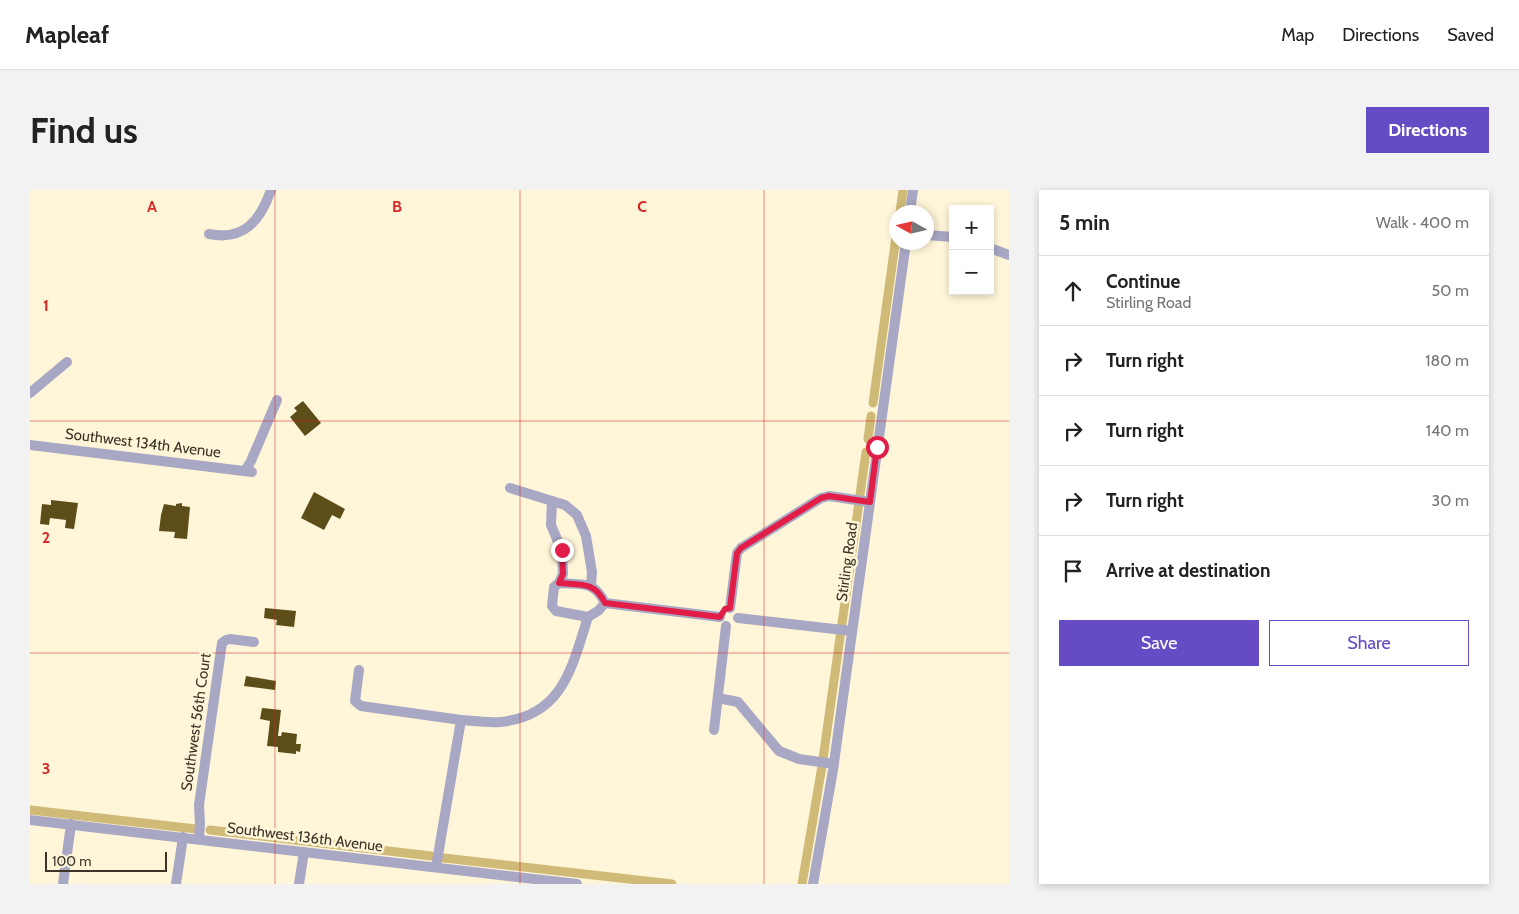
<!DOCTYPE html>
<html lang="en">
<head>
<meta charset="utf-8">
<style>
	:root { --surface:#fff; --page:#f2f2f2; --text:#222; --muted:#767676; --line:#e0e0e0; --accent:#654bc4 }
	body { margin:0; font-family:Cabin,sans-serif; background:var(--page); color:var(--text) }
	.controls { position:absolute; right:15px; top:15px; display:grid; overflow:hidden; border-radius:0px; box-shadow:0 2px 8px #0003 }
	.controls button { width:45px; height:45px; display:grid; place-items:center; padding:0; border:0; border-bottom:1px solid var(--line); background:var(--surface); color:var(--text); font:25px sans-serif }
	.compass { position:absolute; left:859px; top:15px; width:45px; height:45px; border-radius:50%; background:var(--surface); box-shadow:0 2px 8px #0003; rotate:278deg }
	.scale { position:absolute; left:15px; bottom:12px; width:122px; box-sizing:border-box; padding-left:5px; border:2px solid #3a3527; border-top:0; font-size:14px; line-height:18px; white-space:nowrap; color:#3a3527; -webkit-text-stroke:4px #fff5d8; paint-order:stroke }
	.stop { position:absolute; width:15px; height:15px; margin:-11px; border:4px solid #e11d48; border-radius:50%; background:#fff }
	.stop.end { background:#e11d48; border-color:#fff; box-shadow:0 1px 5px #0008 }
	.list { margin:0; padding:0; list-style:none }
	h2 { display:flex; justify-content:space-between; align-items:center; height:65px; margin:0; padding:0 20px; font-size:21px }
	h2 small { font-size:16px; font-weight:400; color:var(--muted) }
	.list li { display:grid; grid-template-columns:32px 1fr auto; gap:15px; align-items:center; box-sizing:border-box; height:70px; padding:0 20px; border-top:1px solid var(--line) }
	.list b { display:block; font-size:19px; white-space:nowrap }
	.list p { margin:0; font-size:16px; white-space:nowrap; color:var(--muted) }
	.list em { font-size:16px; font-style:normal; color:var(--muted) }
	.actions { display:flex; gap:10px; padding:15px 20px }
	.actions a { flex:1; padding:11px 0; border:1px solid var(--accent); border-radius:0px; text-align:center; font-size:18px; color:var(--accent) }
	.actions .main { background:var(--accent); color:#fff }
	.icon { flex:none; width:28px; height:28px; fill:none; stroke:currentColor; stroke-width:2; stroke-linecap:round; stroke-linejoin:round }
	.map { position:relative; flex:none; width:979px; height:694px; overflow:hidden; border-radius:0px }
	header { display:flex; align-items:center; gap:30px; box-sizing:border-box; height:70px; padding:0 25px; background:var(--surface); border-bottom:1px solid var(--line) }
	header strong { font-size:24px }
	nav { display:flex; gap:28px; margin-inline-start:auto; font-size:18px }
	.intro { display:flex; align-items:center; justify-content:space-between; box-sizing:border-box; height:120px; padding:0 30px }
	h1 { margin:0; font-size:35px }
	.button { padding:12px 22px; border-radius:0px; background:var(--accent); color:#fff; font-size:18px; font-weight:700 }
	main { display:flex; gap:30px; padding:0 30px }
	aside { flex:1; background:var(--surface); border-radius:0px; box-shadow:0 2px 8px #0003 }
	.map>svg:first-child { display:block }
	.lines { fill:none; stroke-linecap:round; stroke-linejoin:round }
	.canal { stroke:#d0ba77; stroke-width:9 }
	.building { fill:#5d4d19 }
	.minor { stroke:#a9a8c4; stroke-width:10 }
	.route { stroke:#e11d48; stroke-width:6 }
	.grid { fill:none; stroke:#d62828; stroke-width:1; stroke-opacity:0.55 }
	.labels { text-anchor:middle; stroke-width:5; stroke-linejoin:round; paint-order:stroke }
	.street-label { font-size:15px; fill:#3a3527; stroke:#fff5d8 }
	.grid-label { font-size:16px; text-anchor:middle; font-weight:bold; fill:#d62828; stroke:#fff5d8; stroke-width:5; stroke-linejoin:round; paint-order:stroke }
</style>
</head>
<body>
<header>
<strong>Mapleaf</strong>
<nav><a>Map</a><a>Directions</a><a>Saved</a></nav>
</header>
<div class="intro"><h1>Find us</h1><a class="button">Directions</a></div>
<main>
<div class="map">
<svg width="979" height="694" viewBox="0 0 979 694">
	<rect width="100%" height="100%" fill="#fff5d8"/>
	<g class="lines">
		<g class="canal">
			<polyline points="870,22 873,0"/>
			<polyline points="843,213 866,47"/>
			<polyline points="838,249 841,226"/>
			<polyline points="0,620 166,639"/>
			<polyline points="180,640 401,666"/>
			<polyline points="414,668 642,694"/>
			<polyline points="772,694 792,576 836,262"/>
		</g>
	</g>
	<g class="building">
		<polygon points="273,211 291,233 275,246 260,227 267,221 264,218"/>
		<polygon points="284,302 315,319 310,329 302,325 294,340 271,328"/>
		<polygon points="21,310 48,313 44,339 35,338 36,330 20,328 19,335 10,334 12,314 21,315"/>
		<polygon points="152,313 152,316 160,317 157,349 144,348 145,342 129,341 131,325 134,314 146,316 146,314"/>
		<polygon points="235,418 266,421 264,437 246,435 247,430 234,428"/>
		<polygon points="216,486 246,491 245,500 214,496"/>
		<polygon points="232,518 251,520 248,546 251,546 252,542 267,544 266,554 271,554 270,562 266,561 266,564 248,562 248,557 237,556 240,531 230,529"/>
	</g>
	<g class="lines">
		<g class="minor">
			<polyline points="880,22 883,0"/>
			<path d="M 179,44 C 214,51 230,31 241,0"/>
			<polyline points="896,45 923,47"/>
			<polyline points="960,58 979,65"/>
			<polyline points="0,203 37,172"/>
			<polyline points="0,255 222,282"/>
			<polyline points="215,281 221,271 247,210"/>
			<polyline points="480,298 535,315 547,325 556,346 562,382 561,396"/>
			<polyline points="522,311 521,335 532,361 533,384 529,393"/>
			<path d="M 529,393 C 551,395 564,390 575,413 L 568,421 L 558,427 L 526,421 L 522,416 L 524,397 Z"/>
			<polyline points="575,413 690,427"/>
			<polyline points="700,418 707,363 711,358 791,308 799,306 840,312"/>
			<polyline points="708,428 822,441"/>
			<polyline points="329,480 325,511 331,516 431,530 406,677"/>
			<polyline points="688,508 708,512 749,561 769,569 804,574"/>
			<path d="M 431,530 C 444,531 458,533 470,532 C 533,526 542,477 558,427"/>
			<polyline points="684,540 696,436"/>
			<polyline points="0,630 547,694"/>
			<polyline points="169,649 170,634 169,615 192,453 196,450 200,449 224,452"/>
			<polyline points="33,694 41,634"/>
			<polyline points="146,694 153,647"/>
			<polyline points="269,694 274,662"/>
			<polyline points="783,694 803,580 876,52"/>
		</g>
	</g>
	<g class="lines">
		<path class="route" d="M 532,360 L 533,384 L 529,393 C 551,395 564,391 575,413 L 690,427 L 695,419 L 700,418 L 707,363 L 711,358 L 791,308 L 799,306 L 840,312 L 847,257"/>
	</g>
	<path class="grid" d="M 245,0 L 245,694M 490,0 L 490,694M 734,0 L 734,694M 0,231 L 979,231M 0,463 L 979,463"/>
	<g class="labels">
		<g class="street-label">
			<text transform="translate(113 253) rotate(7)" y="5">Southwest 134th Avenue</text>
			<text transform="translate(817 372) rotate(-82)" y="5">Stirling Road</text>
			<text transform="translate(166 532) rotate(-82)" y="5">Southwest 56th Court</text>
			<text transform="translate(275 647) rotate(7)" y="5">Southwest 136th Avenue</text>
		</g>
	</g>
	<g class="grid-label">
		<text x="122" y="22">A</text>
		<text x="367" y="22">B</text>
		<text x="612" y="22">C</text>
		<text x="16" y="121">1</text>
		<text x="16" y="353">2</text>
		<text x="16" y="584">3</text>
	</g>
</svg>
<div class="controls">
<button>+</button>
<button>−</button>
</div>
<svg class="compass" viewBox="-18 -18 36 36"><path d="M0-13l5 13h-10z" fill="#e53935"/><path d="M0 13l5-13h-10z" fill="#767676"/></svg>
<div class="scale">100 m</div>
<div class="stop" style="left:847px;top:257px"></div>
<div class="stop end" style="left:532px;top:360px"></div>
</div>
<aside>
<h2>5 min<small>Walk · 400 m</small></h2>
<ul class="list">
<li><svg class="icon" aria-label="ahead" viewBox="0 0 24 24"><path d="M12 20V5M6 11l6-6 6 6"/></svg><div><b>Continue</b><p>Stirling Road</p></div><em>50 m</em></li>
<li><svg class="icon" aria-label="right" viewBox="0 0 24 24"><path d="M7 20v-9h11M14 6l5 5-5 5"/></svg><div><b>Turn right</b></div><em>180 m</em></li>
<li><svg class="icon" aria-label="right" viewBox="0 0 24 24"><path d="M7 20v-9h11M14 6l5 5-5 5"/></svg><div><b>Turn right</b></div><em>140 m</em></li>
<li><svg class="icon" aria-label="right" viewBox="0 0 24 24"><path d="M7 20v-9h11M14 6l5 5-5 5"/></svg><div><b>Turn right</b></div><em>30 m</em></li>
<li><svg class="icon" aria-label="arrive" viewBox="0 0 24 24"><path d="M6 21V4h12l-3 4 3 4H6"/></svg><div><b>Arrive at destination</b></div></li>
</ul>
<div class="actions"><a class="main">Save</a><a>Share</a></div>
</aside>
</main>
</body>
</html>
